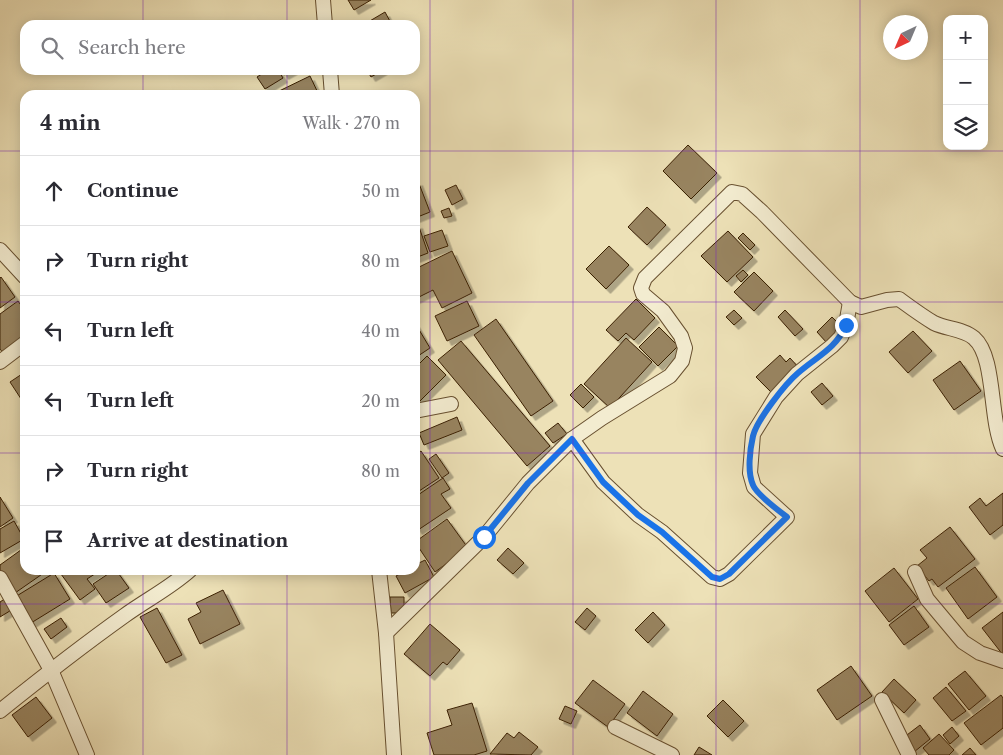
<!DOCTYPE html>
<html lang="en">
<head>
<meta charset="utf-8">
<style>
	:root { --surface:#fff; --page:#f7f7f7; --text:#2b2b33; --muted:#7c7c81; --line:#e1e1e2 }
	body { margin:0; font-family:"Libre Caslon Text",serif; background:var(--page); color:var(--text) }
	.controls { position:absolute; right:15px; top:15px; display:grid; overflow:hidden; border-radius:10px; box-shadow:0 2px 12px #0003 }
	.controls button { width:45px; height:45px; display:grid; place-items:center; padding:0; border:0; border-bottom:1px solid var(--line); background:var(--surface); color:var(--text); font:25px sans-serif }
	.compass { position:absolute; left:883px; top:15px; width:45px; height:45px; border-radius:50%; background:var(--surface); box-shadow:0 2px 12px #0003; rotate:224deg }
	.stop { position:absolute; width:15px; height:15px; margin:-11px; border:4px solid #1a73e8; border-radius:50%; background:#fff }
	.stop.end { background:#1a73e8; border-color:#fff; box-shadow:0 1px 5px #0008 }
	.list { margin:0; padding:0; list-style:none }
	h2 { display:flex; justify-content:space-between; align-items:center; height:65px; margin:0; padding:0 20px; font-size:21px }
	h2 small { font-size:16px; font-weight:400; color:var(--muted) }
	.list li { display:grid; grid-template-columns:32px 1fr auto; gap:15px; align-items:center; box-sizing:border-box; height:70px; padding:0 20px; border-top:1px solid var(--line) }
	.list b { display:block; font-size:19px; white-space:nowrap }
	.list em { font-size:16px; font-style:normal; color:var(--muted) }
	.icon { flex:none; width:28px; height:28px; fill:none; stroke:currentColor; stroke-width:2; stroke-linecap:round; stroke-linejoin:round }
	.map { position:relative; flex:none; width:1003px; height:755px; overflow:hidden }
	.search { position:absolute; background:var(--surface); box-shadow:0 2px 12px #0003; left:20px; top:20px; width:400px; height:55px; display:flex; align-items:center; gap:12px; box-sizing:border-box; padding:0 18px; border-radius:15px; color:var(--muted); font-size:19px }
	.panel { position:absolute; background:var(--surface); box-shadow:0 2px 12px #0003; left:20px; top:90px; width:400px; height:485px; border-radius:15px }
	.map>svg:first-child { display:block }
	.building { fill:#988461; stroke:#3b2003; filter:url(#shadow) }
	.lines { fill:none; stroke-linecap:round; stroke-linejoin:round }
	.minor-casing { stroke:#685030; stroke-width:16 }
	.minor { stroke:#f3ecd0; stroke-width:14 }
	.route { stroke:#1a73e8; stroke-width:6 }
	.grid { fill:none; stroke:#7b2cbf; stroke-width:1; stroke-opacity:0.55 }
</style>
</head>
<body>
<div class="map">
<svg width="1003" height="755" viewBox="0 0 1003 755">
	<defs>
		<filter id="shadow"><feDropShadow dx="4.5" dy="4.5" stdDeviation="0" flood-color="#0004"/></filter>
	</defs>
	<rect width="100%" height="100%" fill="#ede1b7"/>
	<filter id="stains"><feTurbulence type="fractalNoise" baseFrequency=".004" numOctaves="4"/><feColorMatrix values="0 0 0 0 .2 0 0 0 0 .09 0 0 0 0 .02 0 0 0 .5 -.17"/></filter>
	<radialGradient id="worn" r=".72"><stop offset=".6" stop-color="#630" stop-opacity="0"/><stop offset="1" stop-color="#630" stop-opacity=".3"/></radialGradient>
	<g class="building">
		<polygon points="348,0 371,0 354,10"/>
		<polygon points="385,12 392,25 363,25"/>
		<polygon points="268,70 278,70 283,78 265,89 257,77"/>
		<polygon points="281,70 293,70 284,75"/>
		<polygon points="367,70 383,70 371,77"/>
		<polygon points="310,76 319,95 275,95 275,93"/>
		<polygon points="688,145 717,173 691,199 663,171"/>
		<polygon points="418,181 430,212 415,218 415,183"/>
		<polygon points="456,185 463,199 452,205 445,190"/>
		<polygon points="647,207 666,225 647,245 628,227"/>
		<polygon points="449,208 452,216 444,218 441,211"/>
		<polygon points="418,224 428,253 415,258 415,225"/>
		<polygon points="442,230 448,246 430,252 424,236"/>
		<polygon points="728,231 753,257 727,282 701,256"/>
		<polygon points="743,233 755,245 750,250 738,238"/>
		<polygon points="609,246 629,265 606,289 586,269"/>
		<polygon points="452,251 472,293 442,308 433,290 415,299 415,269"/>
		<polygon points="743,270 748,275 741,282 736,276"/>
		<polygon points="754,272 773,291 754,311 734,292"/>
		<polygon points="1,277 15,297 0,308 0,278"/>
		<polygon points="636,299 655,318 634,340 626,333 618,341 606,330"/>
		<polygon points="18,301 25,311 25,337 3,353 0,349 0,314"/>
		<polygon points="467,301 479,326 447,341 435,316"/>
		<polygon points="734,310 742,318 734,325 726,317"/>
		<polygon points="785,310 803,329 795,336 778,317"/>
		<polygon points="832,317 843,328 827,343 817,332"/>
		<polygon points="496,319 553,401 531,416 474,335"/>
		<polygon points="415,323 430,348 415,358"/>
		<polygon points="659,327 678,346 658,366 639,347"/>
		<polygon points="913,331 932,351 908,373 889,352"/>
		<polygon points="626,338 652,362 610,408 584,384"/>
		<polygon points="461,341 550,446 527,466 438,360"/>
		<polygon points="780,355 786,362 790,358 800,369 773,394 756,377"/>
		<polygon points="427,356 446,375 415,406 415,368"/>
		<polygon points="960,361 981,391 954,410 933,380"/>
		<polygon points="25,372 25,405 10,382"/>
		<polygon points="822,383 833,396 822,405 811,392"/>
		<polygon points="581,384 594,397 583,408 570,395"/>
		<polygon points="457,417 462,430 424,445 419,433"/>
		<polygon points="558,423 567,434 553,443 545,433"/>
		<polygon points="421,451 439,478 416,493 415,455"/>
		<polygon points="436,454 449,473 442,478 429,459"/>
		<polygon points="443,478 450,489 441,494 451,508 418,530 415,526 415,497"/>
		<polygon points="1003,493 1003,525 990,535 969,507 980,498 986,506"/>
		<polygon points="0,497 13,518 0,527"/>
		<polygon points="447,519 468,548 435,572 415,542"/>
		<polygon points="14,521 24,539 0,553 0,529"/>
		<polygon points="950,527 975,559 938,587 932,579 929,581 917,566 927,558 920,550"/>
		<polygon points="25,547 25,570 48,570 15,593 0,570 0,565"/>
		<polygon points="508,548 524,563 513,574 497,560"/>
		<polygon points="425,560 434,577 405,593 396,576 407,570 415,570 415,565"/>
		<polygon points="975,567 997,597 968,619 946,588"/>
		<polygon points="894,568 918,599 889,622 865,591"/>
		<polygon points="58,570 101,570 87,579 95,589 80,600"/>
		<polygon points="114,570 116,570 129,588 106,603 93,584"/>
		<polygon points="54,573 70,599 31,623 15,597"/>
		<polygon points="223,590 240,624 200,644 188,619 201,612 196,603"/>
		<polygon points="390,597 404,597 404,613 391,613"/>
		<polygon points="6,598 13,609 0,617 0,602"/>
		<polygon points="914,606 929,627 904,645 889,625"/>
		<polygon points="157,608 182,655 166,663 140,617"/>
		<polygon points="587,608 596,616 585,630 575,622"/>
		<polygon points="653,612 665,625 648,643 635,630"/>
		<polygon points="1003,612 1003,655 982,628"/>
		<polygon points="61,618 67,627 51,639 44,629"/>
		<polygon points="430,624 460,650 447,665 443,662 430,676 404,654"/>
		<polygon points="851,666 872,696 837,720 817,690"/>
		<polygon points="965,671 986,696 969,710 948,684"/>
		<polygon points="894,679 916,700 904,713 882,692"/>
		<polygon points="593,680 625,704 608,727 575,703"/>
		<polygon points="946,687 966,711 952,721 933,698"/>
		<polygon points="643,691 673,714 657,736 627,713"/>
		<polygon points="1001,695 1003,698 1003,728 981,745 964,723"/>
		<polygon points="36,697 52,718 28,737 12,715"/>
		<polygon points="723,700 744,721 728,737 707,716"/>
		<polygon points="472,703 487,751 474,755 434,755 427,733 452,725 447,710"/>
		<polygon points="565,706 577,711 571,724 559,719"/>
		<polygon points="920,725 930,739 914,752 903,738"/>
		<polygon points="952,727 959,736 950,744 943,735"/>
		<polygon points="519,732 538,747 531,755 490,754 507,733 514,738"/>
		<polygon points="939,734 954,750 949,755 929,755 923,748"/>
		<polygon points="699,747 712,755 694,755"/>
		<polygon points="970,748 976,755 962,755"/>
	</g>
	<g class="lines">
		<g class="minor-casing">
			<g id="minor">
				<polyline points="323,0 325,25"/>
				<polyline points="330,70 332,95"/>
				<polyline points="0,250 25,277"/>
				<polyline points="0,362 25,343"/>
				<polyline points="415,411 451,404"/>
				<polyline points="572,439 603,482 638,515 662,532 712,577 720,579 729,574 787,517 754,487 750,473 753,434 776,397 797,374 832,346 841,337 846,325 850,302"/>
				<polyline points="379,570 386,633 394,755"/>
				<polyline points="915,572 927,599 963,642 980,653 1003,661"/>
				<polyline points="0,578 51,670 87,755"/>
				<path d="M 386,633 L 484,537 L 528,483 L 572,439 L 602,418 L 670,376 L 682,361 L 685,348 L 681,336 L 663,311 L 643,294 L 641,288 L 645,278 L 732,192 L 742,194 L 762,212 L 850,302 L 861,307 L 887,300 L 899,299 C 910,307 922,316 934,323 C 946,329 964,329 974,338 C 996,357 989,419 1003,449"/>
				<polyline points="882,700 909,755"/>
				<path d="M 0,711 C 41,678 82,646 124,616 C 146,600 170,588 190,570"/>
				<polyline points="615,727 672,755"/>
			</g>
		</g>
		<use href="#minor" class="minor"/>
	</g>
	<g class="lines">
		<path class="route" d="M 484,537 L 528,483 L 572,439 L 603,482 L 638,515 L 662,532 L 712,577 L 720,579 L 729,574 L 787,517 C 779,511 756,493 753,485 C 747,472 750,449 753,436 C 757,420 785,384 798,373 C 816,357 836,349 846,325"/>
	</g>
	<path class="grid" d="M 143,0 L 143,25M 287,0 L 287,25M 430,0 L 430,755M 573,0 L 573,755M 716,0 L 716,755M 860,0 L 860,755M 143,70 L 143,95M 287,70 L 287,95M 0,151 L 25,151M 415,151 L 1003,151M 0,302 L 25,302M 415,302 L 1003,302M 0,453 L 25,453M 415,453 L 1003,453M 143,570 L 143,755M 287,570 L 287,755M 0,604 L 1003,604"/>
	<rect width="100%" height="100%" filter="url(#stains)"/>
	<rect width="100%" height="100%" fill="url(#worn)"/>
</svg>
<div class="controls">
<button>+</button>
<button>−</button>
<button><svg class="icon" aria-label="layers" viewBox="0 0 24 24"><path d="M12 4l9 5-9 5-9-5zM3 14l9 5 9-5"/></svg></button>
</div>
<svg class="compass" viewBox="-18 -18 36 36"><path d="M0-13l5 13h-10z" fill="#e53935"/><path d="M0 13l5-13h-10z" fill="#7c7c81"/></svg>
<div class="stop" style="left:484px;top:537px"></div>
<div class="stop end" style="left:846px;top:325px"></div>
<div class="search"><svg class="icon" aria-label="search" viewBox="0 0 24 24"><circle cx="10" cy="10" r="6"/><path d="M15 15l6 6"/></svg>Search here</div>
<section class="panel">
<h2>4 min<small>Walk · 270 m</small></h2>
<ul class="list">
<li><svg class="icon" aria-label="ahead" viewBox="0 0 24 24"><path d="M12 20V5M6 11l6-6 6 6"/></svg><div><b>Continue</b></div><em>50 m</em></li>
<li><svg class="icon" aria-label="right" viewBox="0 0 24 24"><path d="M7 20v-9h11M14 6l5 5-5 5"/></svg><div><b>Turn right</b></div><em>80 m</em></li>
<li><svg class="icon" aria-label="left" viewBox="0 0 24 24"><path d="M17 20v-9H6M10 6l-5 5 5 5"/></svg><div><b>Turn left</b></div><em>40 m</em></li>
<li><svg class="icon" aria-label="left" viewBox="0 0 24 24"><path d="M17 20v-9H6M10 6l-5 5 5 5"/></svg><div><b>Turn left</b></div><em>20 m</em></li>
<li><svg class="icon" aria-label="right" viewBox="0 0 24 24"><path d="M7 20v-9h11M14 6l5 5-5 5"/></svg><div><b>Turn right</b></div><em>80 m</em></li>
<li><svg class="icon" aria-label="arrive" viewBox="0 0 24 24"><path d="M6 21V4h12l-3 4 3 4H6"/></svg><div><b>Arrive at destination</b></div></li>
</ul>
</section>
</div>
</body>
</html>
